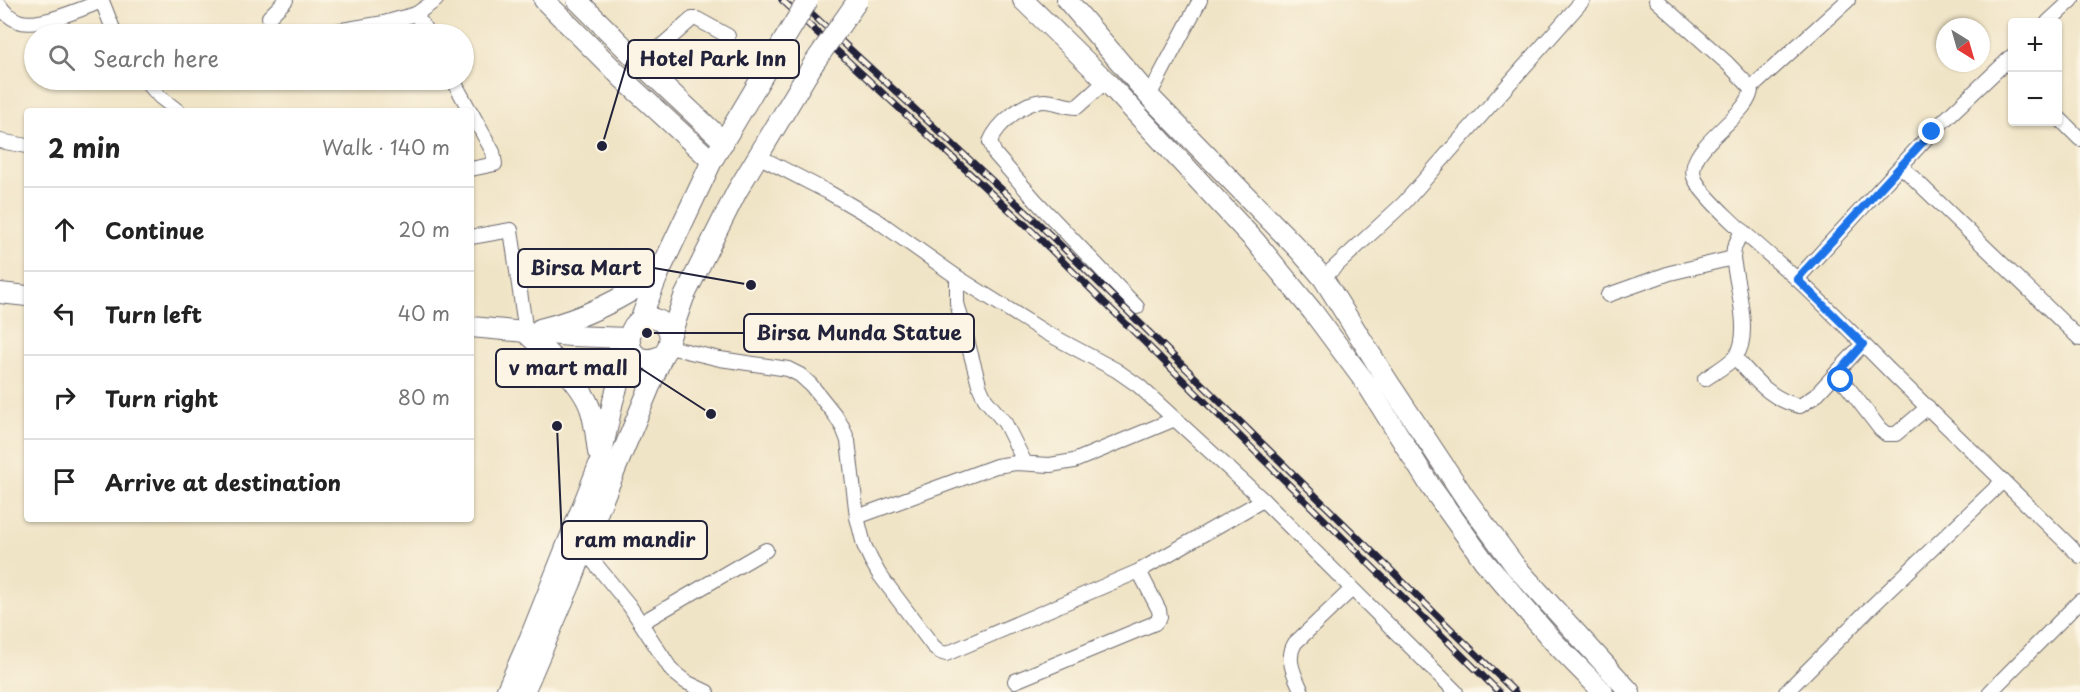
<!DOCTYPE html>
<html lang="en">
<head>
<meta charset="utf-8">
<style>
	:root { --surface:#fff; --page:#f6f6f6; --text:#222; --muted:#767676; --line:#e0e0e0 }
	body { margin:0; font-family:"Playpen Sans",sans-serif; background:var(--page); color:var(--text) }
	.controls { position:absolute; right:18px; top:18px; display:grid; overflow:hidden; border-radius:6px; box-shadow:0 2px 4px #0004 }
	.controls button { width:54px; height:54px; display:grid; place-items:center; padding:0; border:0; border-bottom:2px solid var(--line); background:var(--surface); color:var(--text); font:30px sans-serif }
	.compass { position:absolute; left:1936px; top:18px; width:54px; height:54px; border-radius:50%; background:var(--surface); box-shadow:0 2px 4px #0004; rotate:143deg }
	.stop { position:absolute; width:18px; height:18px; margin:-14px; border:4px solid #1a73e8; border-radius:50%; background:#fff }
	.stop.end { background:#1a73e8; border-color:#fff; box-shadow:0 2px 6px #0008 }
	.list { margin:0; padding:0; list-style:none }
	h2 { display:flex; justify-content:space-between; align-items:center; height:78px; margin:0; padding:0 24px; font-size:26px }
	h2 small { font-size:20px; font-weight:400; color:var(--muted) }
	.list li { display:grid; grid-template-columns:39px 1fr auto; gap:18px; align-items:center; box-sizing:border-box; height:84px; padding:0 24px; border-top:2px solid var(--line) }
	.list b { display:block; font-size:22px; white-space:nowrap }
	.list em { font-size:20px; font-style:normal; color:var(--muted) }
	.icon { flex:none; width:33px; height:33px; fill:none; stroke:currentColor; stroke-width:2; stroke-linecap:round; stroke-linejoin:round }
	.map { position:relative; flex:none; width:2080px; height:692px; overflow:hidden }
	.search { position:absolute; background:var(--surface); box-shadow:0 2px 4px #0004; left:24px; top:24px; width:450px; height:66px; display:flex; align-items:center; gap:15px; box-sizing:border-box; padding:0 21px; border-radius:33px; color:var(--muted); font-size:22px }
	.panel { position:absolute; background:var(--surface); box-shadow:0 2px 4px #0004; left:24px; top:108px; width:450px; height:414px; border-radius:6px }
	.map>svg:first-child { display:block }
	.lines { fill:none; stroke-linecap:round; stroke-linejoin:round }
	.street-casing { stroke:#6a666c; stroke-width:16 }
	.secondary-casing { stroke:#6a666c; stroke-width:22 }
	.street { stroke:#fff; stroke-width:14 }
	.secondary { stroke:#fff; stroke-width:20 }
	.rail-casing { stroke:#22223b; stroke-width:7 }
	.rail { stroke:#fcf5e5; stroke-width:4.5; stroke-dasharray:14; stroke-linecap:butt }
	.secondary-bridge-casing { stroke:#6a666c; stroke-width:22; stroke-linecap:butt }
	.secondary-bridge { stroke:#fff; stroke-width:20 }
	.route { stroke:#1a73e8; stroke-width:8 }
	.leader { fill:none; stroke:#22223b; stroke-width:2 }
	.callout-dot { fill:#22223b; stroke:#fcf5e5; stroke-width:2 }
	.callout { fill:#fcf5e5; stroke:#22223b; stroke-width:2 }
	.callout-label { font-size:20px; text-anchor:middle; font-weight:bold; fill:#22223b }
</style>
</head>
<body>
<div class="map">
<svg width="2080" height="692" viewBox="0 0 2080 692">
	<rect width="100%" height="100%" fill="#fcf5e5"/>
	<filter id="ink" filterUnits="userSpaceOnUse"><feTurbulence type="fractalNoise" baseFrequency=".0167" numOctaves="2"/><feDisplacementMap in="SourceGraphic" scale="12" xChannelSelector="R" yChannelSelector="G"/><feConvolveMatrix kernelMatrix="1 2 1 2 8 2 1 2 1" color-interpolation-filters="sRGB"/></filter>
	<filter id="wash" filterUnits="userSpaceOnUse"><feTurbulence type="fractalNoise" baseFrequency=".008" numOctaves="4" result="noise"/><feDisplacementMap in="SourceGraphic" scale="24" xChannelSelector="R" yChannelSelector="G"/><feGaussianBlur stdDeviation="1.35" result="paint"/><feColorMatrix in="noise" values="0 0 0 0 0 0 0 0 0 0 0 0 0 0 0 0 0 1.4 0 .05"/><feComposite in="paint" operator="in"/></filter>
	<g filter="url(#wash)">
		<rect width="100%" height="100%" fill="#f0e4c6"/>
	</g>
	<g filter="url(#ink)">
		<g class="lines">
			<g class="street-casing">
				<g id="street">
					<path d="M 1656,0 L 1727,63 L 1751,88 C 1753,114 1685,146 1694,177 C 1702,200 1776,260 1797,279 C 1829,309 1860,341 1891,372 C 1954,433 2017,495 2080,556"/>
					<path d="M 0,6 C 4,12 11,18 18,21 C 38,29 83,8 102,1 L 115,34"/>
					<polyline points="269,17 286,0"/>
					<polyline points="2048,22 2072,0"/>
					<polyline points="336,31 384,23 416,14"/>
					<polyline points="428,34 416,14 436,0"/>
					<polyline points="641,64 692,19 697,19 728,36"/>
					<polyline points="145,80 160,97 178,111"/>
					<polyline points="453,80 470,111"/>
					<path d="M 1106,81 L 1077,107 C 1066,107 1055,101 1044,101 C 1024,101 997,124 990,142 L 995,154 L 1036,201 L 1137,307"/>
					<polyline points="1751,88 1848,0"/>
					<polyline points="1149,96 1200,0"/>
					<polyline points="471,112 493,152 495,164 471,169"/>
					<polyline points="2058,117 2080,139"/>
					<polyline points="0,141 27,146"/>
					<polyline points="758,156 828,192 878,221 957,277 1043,331 1116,370 1139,386 1263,500 1456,692"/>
					<polyline points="1901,166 2080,339"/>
					<polyline points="471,237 511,230 526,333"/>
					<polyline points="957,277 957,303 980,388 985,399 1005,423 1025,463"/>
					<polyline points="1323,278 1404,203 1583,0"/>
					<polyline points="1797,279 1932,132 2012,56"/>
					<polyline points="1608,295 1670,273 1733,258"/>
					<polyline points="669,347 720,359 788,369 800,375 811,385 835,415 843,428 848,441 857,517 864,545 871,560 879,574 933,646 940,652 946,654 1139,571 1159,610 1160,617 1155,623 1015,681"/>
					<path d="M 1735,357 C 1752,377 1772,401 1800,406 L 1815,396 L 1863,344"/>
					<polyline points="1836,375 1847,386 1880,429 1886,434 1896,434 1928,407"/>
					<path d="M 1705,379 C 1715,372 1728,365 1736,356 C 1752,336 1736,283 1733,258 L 1734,248 L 1742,230"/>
					<polyline points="857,517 996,466 1016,463 1050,465 1074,461 1175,419"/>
					<polyline points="584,550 629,605 672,671 686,682 707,692"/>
					<polyline points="1139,571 1263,500"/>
					<polyline points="641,623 766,550"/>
					<path d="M 1302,692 C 1295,676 1285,659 1295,643 L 1352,589"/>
					<polyline points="1786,692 1866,612 2003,481"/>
					<polyline points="1990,692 2080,601"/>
				</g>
			</g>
			<g class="secondary-casing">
				<g id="secondary">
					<polyline points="544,0 623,79 712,161"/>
					<polyline points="577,0 641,64 724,142"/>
					<polyline points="1023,0 1106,81 1255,241 1313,312 1368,386 1431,487 1484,561 1553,641 1603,692"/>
					<polyline points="1067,0 1149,96 1299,250 1323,278 1387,380 1466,499 1516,567 1630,692"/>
					<polyline points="0,293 27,296"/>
					<polyline points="640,320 659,273 712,161 784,40"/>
					<polyline points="471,327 571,336 628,338"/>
					<path d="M 540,329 C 584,318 623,299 659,273"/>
					<path d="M 526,333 C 547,352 583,383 591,411 C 595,424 596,438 598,452"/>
					<polyline points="670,337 684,297 737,191 814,63"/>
					<polyline points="506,692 529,640 600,462 613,401 630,346"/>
					<path d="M 524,692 L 571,583 L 599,509 L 663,355 C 671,344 674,327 658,320 C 622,305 617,376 663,355"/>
				</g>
			</g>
			<use href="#street" class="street"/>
			<use href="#secondary" class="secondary"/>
			<g class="rail-casing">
				<g id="rail">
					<polyline points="782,0 1033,232 1499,692"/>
					<polyline points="797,0 1037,222 1515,692"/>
				</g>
			</g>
			<use href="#rail" class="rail"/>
			<g class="secondary-bridge-casing">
				<g id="secondary-bridge">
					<polyline points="784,40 808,0"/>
					<polyline points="814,63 858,0"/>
				</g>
			</g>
			<use href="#secondary-bridge" class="secondary-bridge"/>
		</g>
	</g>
	<g class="lines" filter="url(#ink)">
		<polyline class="route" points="1841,380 1836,375 1863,344 1797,279 1932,132"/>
	</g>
	<path class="leader" d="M602 146L628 59M751 285L654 268M647 333L744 333M711 414L640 368M557 426L562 540"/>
	<g class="callout-dot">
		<circle cx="602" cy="146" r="6"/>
		<circle cx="751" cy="285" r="6"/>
		<circle cx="647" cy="333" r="6"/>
		<circle cx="711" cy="414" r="6"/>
		<circle cx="557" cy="426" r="6"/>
	</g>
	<g class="callout">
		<rect x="628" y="40" width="171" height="38" rx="6"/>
		<rect x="518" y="249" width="136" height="38" rx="6"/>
		<rect x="744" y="314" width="230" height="38" rx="6"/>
		<rect x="496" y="349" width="144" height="38" rx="6"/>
		<rect x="562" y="521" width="145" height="38" rx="6"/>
	</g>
	<g class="callout-label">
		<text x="713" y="66">Hotel Park Inn</text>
		<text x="586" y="275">Birsa Mart</text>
		<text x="859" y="340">Birsa Munda Statue</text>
		<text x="568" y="375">v mart mall</text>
		<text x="635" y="547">ram mandir</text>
	</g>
</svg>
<div class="controls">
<button>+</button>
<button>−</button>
</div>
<svg class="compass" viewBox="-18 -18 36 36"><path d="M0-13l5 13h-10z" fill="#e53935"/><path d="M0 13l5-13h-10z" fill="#767676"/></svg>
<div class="stop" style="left:1841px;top:380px"></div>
<div class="stop end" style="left:1932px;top:132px"></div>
<div class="search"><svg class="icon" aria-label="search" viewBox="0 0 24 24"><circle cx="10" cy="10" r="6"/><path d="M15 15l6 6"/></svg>Search here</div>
<section class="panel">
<h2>2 min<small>Walk · 140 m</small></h2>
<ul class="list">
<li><svg class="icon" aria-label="ahead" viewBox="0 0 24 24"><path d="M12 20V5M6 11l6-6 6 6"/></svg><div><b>Continue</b></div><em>20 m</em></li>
<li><svg class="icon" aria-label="left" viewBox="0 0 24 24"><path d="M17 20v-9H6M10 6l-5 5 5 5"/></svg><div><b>Turn left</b></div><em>40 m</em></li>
<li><svg class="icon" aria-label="right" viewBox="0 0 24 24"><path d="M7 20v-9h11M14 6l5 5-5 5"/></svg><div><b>Turn right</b></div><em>80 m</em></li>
<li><svg class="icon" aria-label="arrive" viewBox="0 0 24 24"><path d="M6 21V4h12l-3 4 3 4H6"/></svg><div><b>Arrive at destination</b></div></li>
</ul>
</section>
</div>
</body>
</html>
